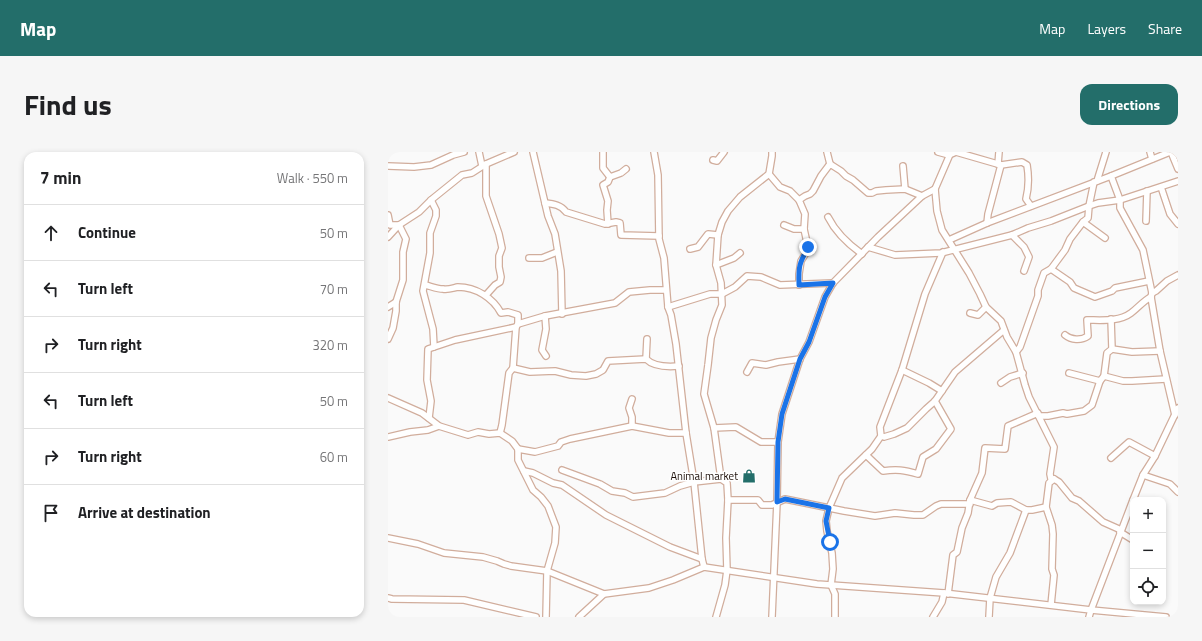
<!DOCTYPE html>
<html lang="en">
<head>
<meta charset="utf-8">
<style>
	:root { --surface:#fff; --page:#f6f6f6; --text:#202124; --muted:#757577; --line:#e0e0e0; --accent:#236e6a }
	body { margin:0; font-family:"Titillium Web",sans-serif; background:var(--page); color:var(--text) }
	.controls { position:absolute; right:12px; bottom:12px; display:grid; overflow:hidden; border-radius:8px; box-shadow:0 2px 6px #0003 }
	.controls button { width:36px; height:36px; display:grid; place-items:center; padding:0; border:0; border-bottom:1px solid var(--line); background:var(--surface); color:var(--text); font:20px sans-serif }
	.stop { position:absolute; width:12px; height:12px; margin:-9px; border:3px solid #1a73e8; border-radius:50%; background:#fff }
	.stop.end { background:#1a73e8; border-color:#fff; box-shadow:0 1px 4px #0008 }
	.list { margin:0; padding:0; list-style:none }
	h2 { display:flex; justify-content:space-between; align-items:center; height:52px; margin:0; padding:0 16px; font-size:17px }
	h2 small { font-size:13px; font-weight:400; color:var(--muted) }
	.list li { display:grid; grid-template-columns:26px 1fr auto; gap:12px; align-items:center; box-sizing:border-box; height:56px; padding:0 16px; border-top:1px solid var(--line) }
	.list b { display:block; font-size:15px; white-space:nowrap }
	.list em { font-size:13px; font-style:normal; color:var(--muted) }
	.icon { flex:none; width:22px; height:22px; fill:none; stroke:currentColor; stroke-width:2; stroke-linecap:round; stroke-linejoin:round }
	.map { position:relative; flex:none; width:790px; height:465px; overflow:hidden; border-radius:12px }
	header { display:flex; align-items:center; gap:24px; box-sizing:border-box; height:56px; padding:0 20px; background:var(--accent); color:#fff }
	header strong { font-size:19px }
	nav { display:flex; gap:22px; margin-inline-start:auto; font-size:14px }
	.intro { display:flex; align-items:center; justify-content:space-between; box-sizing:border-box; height:96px; padding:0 24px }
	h1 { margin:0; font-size:28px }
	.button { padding:10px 18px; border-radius:12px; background:var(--accent); color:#fff; font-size:14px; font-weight:700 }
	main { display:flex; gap:24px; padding:0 24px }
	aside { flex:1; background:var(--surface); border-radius:12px; box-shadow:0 2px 6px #0003 }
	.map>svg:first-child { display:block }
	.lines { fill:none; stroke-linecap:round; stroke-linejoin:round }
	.minor-casing { stroke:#d1ad9c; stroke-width:8 }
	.minor { stroke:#fff; stroke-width:5.5 }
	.route { stroke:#1a73e8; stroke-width:5 }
	.labels { text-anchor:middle; stroke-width:3; stroke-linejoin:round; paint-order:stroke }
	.poi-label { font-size:11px; fill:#1b0e08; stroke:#fff; text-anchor:end }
</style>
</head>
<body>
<header>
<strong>Map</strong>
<nav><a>Map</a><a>Layers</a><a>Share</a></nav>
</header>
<div class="intro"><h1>Find us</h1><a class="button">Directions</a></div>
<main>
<aside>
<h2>7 min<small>Walk · 550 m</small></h2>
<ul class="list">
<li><svg class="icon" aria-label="ahead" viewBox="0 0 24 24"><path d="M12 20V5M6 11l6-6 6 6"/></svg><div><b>Continue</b></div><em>50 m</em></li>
<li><svg class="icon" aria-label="left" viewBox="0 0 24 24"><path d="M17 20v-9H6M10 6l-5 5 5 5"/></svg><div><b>Turn left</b></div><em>70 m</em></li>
<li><svg class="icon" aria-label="right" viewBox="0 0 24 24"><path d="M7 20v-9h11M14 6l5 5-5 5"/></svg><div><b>Turn right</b></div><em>320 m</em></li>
<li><svg class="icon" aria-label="left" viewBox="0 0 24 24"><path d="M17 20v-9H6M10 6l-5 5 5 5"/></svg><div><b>Turn left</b></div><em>50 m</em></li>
<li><svg class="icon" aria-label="right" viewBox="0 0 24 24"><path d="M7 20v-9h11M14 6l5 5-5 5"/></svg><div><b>Turn right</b></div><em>60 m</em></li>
<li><svg class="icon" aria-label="arrive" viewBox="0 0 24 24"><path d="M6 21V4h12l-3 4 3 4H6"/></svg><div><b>Arrive at destination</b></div></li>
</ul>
</aside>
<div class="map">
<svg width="790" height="465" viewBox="0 0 790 465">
	<rect width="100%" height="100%" fill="#fafafa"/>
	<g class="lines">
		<g class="minor-casing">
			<g id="minor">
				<polyline points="91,0 94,14"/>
				<polyline points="145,0 160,64 167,82 173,119 174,162"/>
				<polyline points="215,0 215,16 222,25 233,21 238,17"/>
				<polyline points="266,0 270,23 271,87 276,106 280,155 283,163 288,192 298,281 306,330 314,407 316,415"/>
				<polyline points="439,0 442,12"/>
				<path d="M 550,0 L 561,3 L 568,0 L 613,13 L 634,10 L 639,13 C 641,25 641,35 638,47 L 643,54"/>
				<polyline points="563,0 547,37 549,59 554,78 581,121 592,142 598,155 613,169 619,185 628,200 637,233 641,245 666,295 662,322 663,327 666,327 671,330 684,346 691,349 715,370 733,378"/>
				<polyline points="762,0 764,7"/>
				<polyline points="783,0 790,17"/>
				<polyline points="325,8 329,9 336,0"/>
				<polyline points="98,12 98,44 111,82 114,96 111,104 111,115 113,125 112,130 107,133 98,143"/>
				<polyline points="610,12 611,0"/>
				<polyline points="0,14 26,15 43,13 65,3 76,0"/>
				<polyline points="515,14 517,37"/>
				<polyline points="381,22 392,35 402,39 411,48 417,62 416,77 420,95 418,101 413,109 411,122 411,133"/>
				<polyline points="723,24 732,48 732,56 755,98 764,141 763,145 772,199 787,263"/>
				<polyline points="709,29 718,0"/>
				<polyline points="773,35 782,62 790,72"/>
				<polyline points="411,48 417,44 422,42 425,39 433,24 442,12 453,19 458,24 465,28 480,41 484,41 488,39 498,38 517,37 534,44"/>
				<path d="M 157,51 C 166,52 173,53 178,60 L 217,72 L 228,70 L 232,71 L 233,83 L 271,84"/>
				<polyline points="0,63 2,73 11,73 18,87 15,100 15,128 8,150 8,159 5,176 0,187"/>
				<path d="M 440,65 C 448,81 460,92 474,102"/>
				<polyline points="758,69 759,39"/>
				<polyline points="695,70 717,86"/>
				<polyline points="599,71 600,62 613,13"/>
				<polyline points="220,72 219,58 220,49 215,33 220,30 222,25"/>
				<polyline points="396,73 406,77 416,77"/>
				<polyline points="624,83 636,95 641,105 636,119"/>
				<polyline points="0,85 11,73 31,60 43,48 74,23 84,21 98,12 126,0"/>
				<polyline points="561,88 599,71 723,24 782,0"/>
				<polyline points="480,95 507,103 553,101 624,83 640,76 663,69 701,54 710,51 732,48 790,29"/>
				<polyline points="302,97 310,95 320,82 330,83"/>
				<polyline points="141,106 154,106 169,100"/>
				<polyline points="328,113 346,106 352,101"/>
				<polyline points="663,117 682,130 686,136 707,145 724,139 727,136 761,129"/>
				<path d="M 37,133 C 42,134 49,137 55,137 C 60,138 65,136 70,135 C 88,135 105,146 113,161 L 120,160 L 130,163 L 130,172"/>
				<polyline points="764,141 768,139 779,129 790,123"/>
				<polyline points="0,155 8,150"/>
				<polyline points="280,155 322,142 334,142 347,135 359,124 373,125 392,133 445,131"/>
				<polyline points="582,161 590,163 598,155"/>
				<polyline points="157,164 158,177 154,198 158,204"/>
				<path d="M 677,183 C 683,188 693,189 700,184 L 699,168 C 713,168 731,170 743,161 C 750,156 755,149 763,145"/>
				<polyline points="46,195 67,188 128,175 130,172 157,164 227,151 241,140 262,138 278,138"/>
				<polyline points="724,197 744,200 772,199"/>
				<polyline points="628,200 632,195 650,144 650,138 656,121 663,117 677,98 682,87 695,70 700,66 701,54 706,30"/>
				<polyline points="258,207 259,187"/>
				<path d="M 125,216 L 142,220 L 167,219 L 183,223 L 198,224 L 208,222 L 215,218 L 220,209 L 258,207 C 266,215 280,215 291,214"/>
				<polyline points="514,218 541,231 554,239"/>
				<polyline points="359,220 364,211 378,213 390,210 412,207"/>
				<polyline points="681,221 712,229"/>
				<polyline points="716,224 735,229 744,229 778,227"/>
				<polyline points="613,231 622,225 635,221"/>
				<polyline points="0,246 34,261 51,274 80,283 90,280 101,282 112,281 124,289 130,297 130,308 145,338 153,345 160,354 168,375 167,391 159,419 158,465"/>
				<polyline points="244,247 241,256 244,265 244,274"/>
				<polyline points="651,264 660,264 675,261 679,262 696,259 704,253 712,229 716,224 719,201 724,197 723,167"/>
				<polyline points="41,266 43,249 39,228 40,197 46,195 45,177 35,139 42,101 42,81 48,64 48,58 43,48"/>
				<polyline points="326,276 348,275 373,290 390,290"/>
				<polyline points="112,281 114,273 121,221 125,216 128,175"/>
				<polyline points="493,284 496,285 506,282 519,276 538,257 547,249 567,220 616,178"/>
				<polyline points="0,285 22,280 40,278 51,274"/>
				<polyline points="130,297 147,300 170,294 173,290 182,287 244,274 281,281 298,281"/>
				<path d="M 478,303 L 495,319 C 509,317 516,318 530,322 L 535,305 L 548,297 L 563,277 L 547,249"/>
				<polyline points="723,306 741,290 767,304"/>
				<polyline points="174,318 212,332 224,339 237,341 245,345 277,341 292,334 306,330 333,327 339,331 340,348 370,348 374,353 384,353 397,347 456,359 487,364 507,361 526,363 535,363 548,354 553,352 582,352"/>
				<polyline points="136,319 145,321 165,331 174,333 218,363 282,395 314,407"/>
				<polyline points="755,323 782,332 790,340"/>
				<polyline points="333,327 326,276 316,242 320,213 323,186 328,168 334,153 333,131 328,113 330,83 334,70 340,59 352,45 381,22 384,4 384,0"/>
				<polyline points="582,348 604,354 609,351 623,350 638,358"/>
				<polyline points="745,348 755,323 767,304 790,256"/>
				<polyline points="732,380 745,388"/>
				<polyline points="0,386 30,392 56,401 95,405 109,409 116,412 123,414 159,419 216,442"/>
				<polyline points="560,442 565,403 569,400 574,376 580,361 582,348 594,321 597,296 617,297 620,274 650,261"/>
				<polyline points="0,446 4,447 76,448 148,465"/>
				<polyline points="663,453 666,423 664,417 665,382 664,373 658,355 661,331 666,327"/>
				<polyline points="191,465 216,442 261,436 285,428 316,415 429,432 556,441 703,458 778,465"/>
				<polyline points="328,465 337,433 339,418 338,386 340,348"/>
				<polyline points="384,465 389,350 390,290 394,262 412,207 421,190 437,145 445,131 490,85 534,44 547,37"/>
				<polyline points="447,465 447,442 443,433 445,417 444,401 439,379 438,369 441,356 454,326 484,297 493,284 492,275 514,218 537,142 555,100"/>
				<polyline points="545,465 554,450 556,441"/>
				<polyline points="601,465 602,446 608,425 622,401 638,358 644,358 658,355"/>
				<polyline points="701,465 703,458 745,348"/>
			</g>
		</g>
		<use href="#minor" class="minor"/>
	</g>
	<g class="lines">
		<path class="route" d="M 420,95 C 418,100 415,104 413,110 C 410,117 411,125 411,133 L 445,131 L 437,145 L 421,190 L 412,207 L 394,262 L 390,290 L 389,350 L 397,347 L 441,356 L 438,369 L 442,390"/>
	</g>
	<defs>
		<g id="shop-bare" transform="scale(1.08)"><path d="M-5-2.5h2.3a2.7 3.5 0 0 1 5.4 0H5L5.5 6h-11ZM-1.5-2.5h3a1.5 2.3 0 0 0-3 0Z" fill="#236e6a" stroke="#fff" stroke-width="2.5" paint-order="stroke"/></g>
	</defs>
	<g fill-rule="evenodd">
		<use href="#shop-bare" x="361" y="324"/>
	</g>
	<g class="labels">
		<g class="poi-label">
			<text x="350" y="328">Animal market</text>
		</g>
	</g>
</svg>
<div class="controls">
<button>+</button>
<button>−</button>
<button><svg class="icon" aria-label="locate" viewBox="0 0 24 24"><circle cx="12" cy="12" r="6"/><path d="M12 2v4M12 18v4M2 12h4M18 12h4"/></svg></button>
</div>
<div class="stop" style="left:442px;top:390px"></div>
<div class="stop end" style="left:420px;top:95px"></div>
</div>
</main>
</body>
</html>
